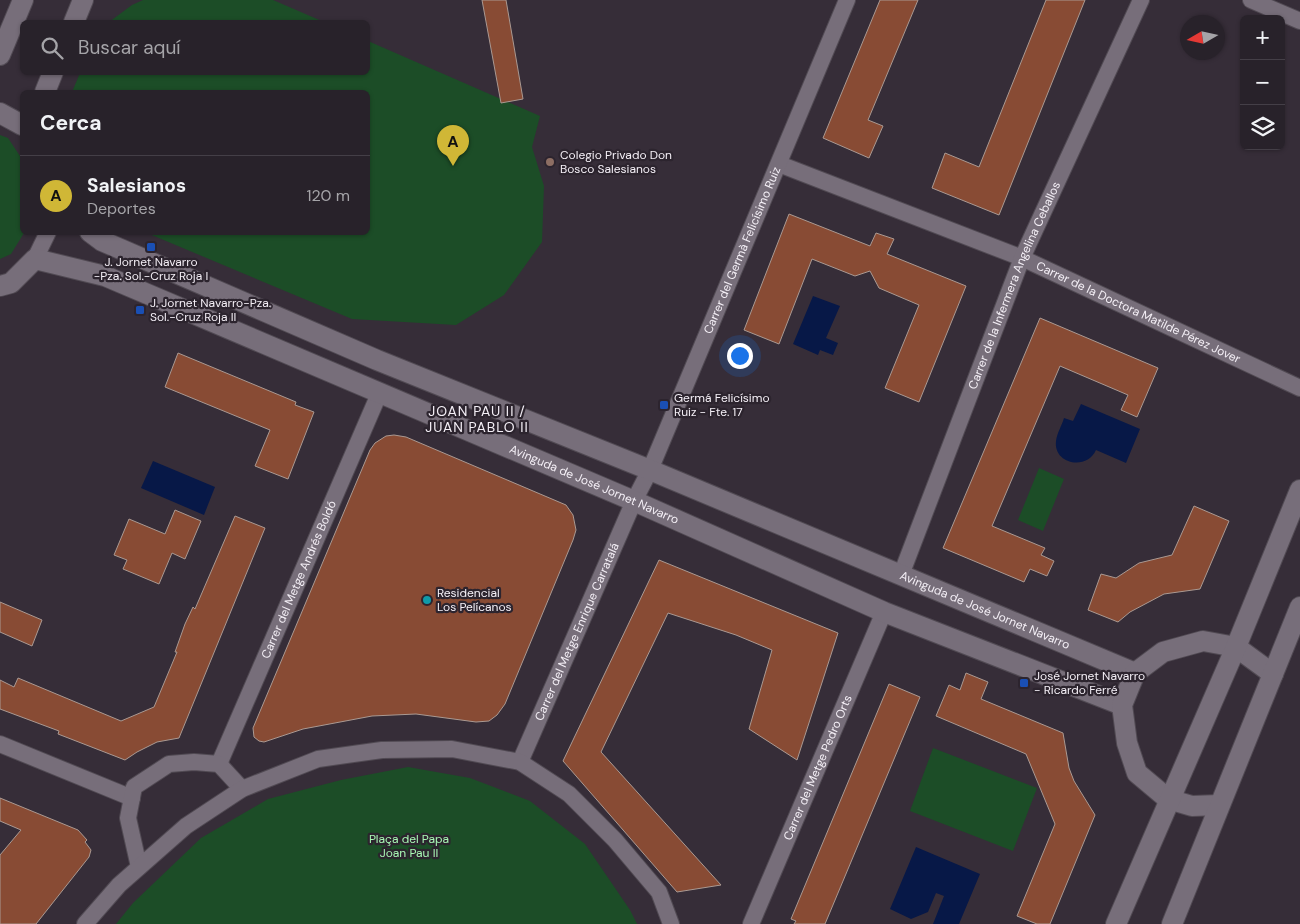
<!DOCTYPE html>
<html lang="es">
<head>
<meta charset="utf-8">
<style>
	:root { --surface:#28222a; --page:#342f36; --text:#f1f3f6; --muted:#a5a4a8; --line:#443f47; --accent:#d0b736 }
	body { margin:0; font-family:"DM Sans",sans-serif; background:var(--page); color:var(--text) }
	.controls { position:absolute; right:15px; top:15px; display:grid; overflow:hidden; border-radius:8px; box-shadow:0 1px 4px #0004 }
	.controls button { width:45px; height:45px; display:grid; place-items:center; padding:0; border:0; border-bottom:1px solid var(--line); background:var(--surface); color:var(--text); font:25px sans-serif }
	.compass { position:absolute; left:1180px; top:15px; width:45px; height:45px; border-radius:50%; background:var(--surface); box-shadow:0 1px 4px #0004; rotate:261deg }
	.you { position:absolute; left:739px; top:355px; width:18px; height:18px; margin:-12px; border:4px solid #fff; border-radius:50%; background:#1a73e8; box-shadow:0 0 0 8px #1a73e833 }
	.badge { display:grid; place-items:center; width:32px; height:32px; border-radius:50%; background:var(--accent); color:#111; font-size:16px; font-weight:700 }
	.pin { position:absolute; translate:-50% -41px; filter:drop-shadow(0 1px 2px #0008) }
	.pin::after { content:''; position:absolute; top:26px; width:18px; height:15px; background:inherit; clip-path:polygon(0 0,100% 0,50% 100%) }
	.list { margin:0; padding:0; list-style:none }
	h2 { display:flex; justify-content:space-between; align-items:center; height:65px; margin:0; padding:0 20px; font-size:21px }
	h2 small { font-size:16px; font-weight:400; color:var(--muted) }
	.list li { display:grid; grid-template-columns:32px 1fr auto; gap:15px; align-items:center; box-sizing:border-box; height:80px; padding:0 20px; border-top:1px solid var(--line) }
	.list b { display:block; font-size:19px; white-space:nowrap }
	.list p { margin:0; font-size:16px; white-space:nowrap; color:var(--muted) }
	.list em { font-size:16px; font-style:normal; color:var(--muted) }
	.icon { flex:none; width:28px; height:28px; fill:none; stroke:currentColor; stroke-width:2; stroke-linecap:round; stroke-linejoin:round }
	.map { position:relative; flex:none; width:1300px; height:924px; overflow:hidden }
	.search { position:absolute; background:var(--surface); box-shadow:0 1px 4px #0004; left:20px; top:20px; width:350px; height:55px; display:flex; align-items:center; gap:12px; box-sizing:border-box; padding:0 18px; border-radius:8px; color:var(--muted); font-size:19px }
	.panel { position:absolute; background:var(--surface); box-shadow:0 1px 4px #0004; left:20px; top:90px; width:350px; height:145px; border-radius:8px }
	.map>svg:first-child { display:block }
	.green { fill:#1c4d27 }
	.water { fill:#071847 }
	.building { fill:#884b34; stroke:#aa9992 }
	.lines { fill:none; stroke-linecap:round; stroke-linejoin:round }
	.minor-casing { stroke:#514a53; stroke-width:18 }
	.tertiary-casing { stroke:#514a53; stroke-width:22 }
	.minor { stroke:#776e7a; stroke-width:16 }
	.tertiary { stroke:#776e7a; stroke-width:20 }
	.education-dot { fill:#8d6e63; stroke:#2c242e; stroke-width:2 }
	.transit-dot { fill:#1a4fb4; stroke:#2c242e; stroke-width:2 }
	.culture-dot { fill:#0f9aa8; stroke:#2c242e; stroke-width:2 }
	.labels { text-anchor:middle; stroke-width:4.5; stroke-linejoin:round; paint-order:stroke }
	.poi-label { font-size:12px; fill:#f4eff6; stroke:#2c242e; text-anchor:start }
	.street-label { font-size:12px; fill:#f4eff6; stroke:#2c242e }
	.park-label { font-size:12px; fill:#a8f8b4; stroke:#2c242e }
	.neighbourhood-label { font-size:14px; letter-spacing:1px; fill:#f4eff6; stroke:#2c242e }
</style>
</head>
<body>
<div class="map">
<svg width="1300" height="924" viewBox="0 0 1300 924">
	<rect width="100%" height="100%" fill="#362d38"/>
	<g class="green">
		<polygon points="143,0 273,0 324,22 109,22 132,5"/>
		<polygon points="368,41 540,116 532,147 544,186 542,242 504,295 456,325 352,319 147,233 368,232 368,92 72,92 80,73 368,72"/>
		<polygon points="0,135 8,138 22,159 24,233 11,254 0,259"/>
		<polygon points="1039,468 1064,479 1043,531 1018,520"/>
		<polygon points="933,748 1037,788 1013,851 910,811"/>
		<polygon points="408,767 470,778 530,801 585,844 630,910 637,924 116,924 133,903 201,838 268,799 341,780"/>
	</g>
	<g class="water">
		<polygon points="813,296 840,306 826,338 838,343 833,355 820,350 818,355 793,344"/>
		<path d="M 1081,404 L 1140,429 L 1126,463 L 1096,450 C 1087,471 1053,464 1056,441 C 1057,433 1062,425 1064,418 L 1073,421 Z"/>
		<polygon points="153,461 215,487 204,515 141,488"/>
		<polygon points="916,847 980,874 959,924 933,924 944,896 936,893 928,912 911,919 890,909"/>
	</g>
	<g class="building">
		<polygon points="482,0 506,0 523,99 501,103"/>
		<polygon points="880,0 918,0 868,120 883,126 869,158 823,138"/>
		<polygon points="1046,0 1085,0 999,215 932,188 945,153 979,167"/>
		<polygon points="789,214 870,246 876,233 894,239 887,254 966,286 919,402 885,388 919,305 879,288 870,271 855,276 812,259 779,344 744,330"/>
		<polygon points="1040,318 1158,368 1137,417 1121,410 1128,395 1060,366 992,526 1045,548 1041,555 1054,561 1047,576 1030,569 1024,582 943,548"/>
		<polygon points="178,353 296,402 295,405 314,412 288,479 255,466 270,430 165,387"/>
		<polygon points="394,435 406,437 566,505 573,515 576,530 573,540 505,704 497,715 489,721 476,722 416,714 372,716 303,729 264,742 259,741 254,737 253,728 370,450 375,443 386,436"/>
		<polygon points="1194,506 1229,521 1200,589 1164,594 1130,612 1118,622 1088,610 1101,574 1116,578 1139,563 1172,555"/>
		<polygon points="175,510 201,521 185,559 172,553 159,584 123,569 127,560 114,555 129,519 165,534"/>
		<polygon points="235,516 265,528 179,738 157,742 137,752 125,760 58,734 59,731 0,709 0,680 14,687 18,678 121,721 154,707 177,652 175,652 185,624 193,607 195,609"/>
		<polygon points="659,560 838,633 797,760 749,729 772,650 736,635 668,613 601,752 721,885 677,892 563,761"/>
		<polygon points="0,602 42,620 32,646 0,632"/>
		<polygon points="966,673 988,682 981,699 1063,733 1069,768 1074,781 1095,815 1050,924 1037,924 1017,916 1055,824 1026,754 936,716 949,685 960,690"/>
		<polygon points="889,684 920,697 825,924 794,924 796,921 791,919"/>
		<polygon points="0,798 78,830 87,840 85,842 91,850 89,857 36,924 0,924 0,855 21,830 0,821"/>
	</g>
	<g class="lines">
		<g class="minor-casing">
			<g id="minor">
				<polyline points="1251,0 1300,21"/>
				<path id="s1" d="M 779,164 L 1022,258 L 1300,388"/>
				<polyline points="35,259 48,232"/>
				<path id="s2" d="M 901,575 L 1022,258 L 1141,0"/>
				<polyline points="0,744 132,798"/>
				<path id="s3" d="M 520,762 L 634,501 L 650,470 L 847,0"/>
				<path id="s4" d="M 219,764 L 379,394"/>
				<polyline points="139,867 128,818 134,787 169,764 194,762 219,764 242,789"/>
				<polyline points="85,924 119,885 186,826 242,789 318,759 382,750 452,749 520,762 569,794 615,840 659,892 671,924"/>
				<path id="s5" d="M 751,924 L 884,612"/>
			</g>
		</g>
		<g class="tertiary-casing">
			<g id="tertiary">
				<polyline points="74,22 83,0"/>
				<polyline points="0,55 23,0"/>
				<polyline points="45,92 53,72"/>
				<polyline points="0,113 22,125"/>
				<path id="s6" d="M 90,232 L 102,241 L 377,360 L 650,470 L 1135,673"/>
				<path id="s7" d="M 0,286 L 11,283 L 35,259 L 105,276 L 634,501 L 884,612 L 1122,705"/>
				<polyline points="1219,805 1192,806 1168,799 1137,773 1127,743 1122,705 1135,673 1163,652 1203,641 1236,647 1273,674"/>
				<polyline points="1116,924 1236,647 1300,490"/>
				<polyline points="1172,924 1300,607"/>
			</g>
		</g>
		<use href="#minor" class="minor"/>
		<use href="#tertiary" class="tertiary"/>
	</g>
	<circle class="education-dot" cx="550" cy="162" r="5"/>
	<g class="transit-dot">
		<rect x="146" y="242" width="10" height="10" rx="2.5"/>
		<rect x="135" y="305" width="10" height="10" rx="2.5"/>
		<rect x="659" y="400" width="10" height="10" rx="2.5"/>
		<rect x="1019" y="678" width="10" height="10" rx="2.5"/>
	</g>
	<circle class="culture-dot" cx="427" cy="600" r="5"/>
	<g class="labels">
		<g class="poi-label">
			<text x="560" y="159">Colegio Privado Don<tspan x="560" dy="14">Bosco Salesianos</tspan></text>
			<text x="151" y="266" text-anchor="middle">J. Jornet Navarro<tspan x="151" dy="14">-Pza. Sol.-Cruz Roja I</tspan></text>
			<text x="150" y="307">J. Jornet Navarro-Pza.<tspan x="150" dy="14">Sol.-Cruz Roja II</tspan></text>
			<text x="674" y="402">Germá Felicísimo<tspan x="674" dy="14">Ruiz - Fte. 17</tspan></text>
			<text x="437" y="597">Residencial<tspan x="437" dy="14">Los Pelícanos</tspan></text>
			<text x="1034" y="680">José Jornet Navarro<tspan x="1034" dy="14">- Ricardo Ferré</tspan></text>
		</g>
		<g class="street-label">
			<text dy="4" stroke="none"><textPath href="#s3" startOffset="558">Carrer del Germà Felicísimo Ruiz</textPath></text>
			<text dy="4" stroke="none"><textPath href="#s2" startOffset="311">Carrer de la Infermera Angelina Ceballos</textPath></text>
			<text dy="4" stroke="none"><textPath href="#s1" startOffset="389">Carrer de la Doctora Matilde Pérez Jover</textPath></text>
			<text dy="4" stroke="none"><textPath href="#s7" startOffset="649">Avinguda de José Jornet Navarro</textPath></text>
			<text dy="4" stroke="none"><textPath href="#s4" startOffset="201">Carrer del Metge Andrés Boldó</textPath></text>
			<text dy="4" stroke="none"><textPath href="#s6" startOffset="972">Avinguda de José Jornet Navarro</textPath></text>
			<text dy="4" stroke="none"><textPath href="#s3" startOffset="142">Carrer del Metge Enrique Carratalá</textPath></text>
			<text dy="4" stroke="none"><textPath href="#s5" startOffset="170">Carrer del Metge Pedro Orts</textPath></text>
		</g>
		<g class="park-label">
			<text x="409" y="843">Plaça del Papa<tspan x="409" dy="14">Joan Pau II</tspan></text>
		</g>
		<g class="neighbourhood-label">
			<text x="477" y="416">JOAN PAU II /<tspan x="477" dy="16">JUAN PABLO II</tspan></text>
		</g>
	</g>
</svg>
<div class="controls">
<button>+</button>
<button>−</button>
<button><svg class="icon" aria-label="layers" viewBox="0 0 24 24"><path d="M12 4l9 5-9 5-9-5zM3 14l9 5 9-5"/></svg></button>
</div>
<svg class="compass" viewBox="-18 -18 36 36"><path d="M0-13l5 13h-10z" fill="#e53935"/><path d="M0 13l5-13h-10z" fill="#a5a4a8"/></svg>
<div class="you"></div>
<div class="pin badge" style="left:453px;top:166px">A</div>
<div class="search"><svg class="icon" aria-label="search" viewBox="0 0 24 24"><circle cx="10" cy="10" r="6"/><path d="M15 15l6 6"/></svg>Buscar aquí</div>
<section class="panel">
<h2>Cerca<small></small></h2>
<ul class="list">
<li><span class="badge">A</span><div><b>Salesianos</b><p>Deportes</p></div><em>120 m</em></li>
</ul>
</section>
</div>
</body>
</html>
